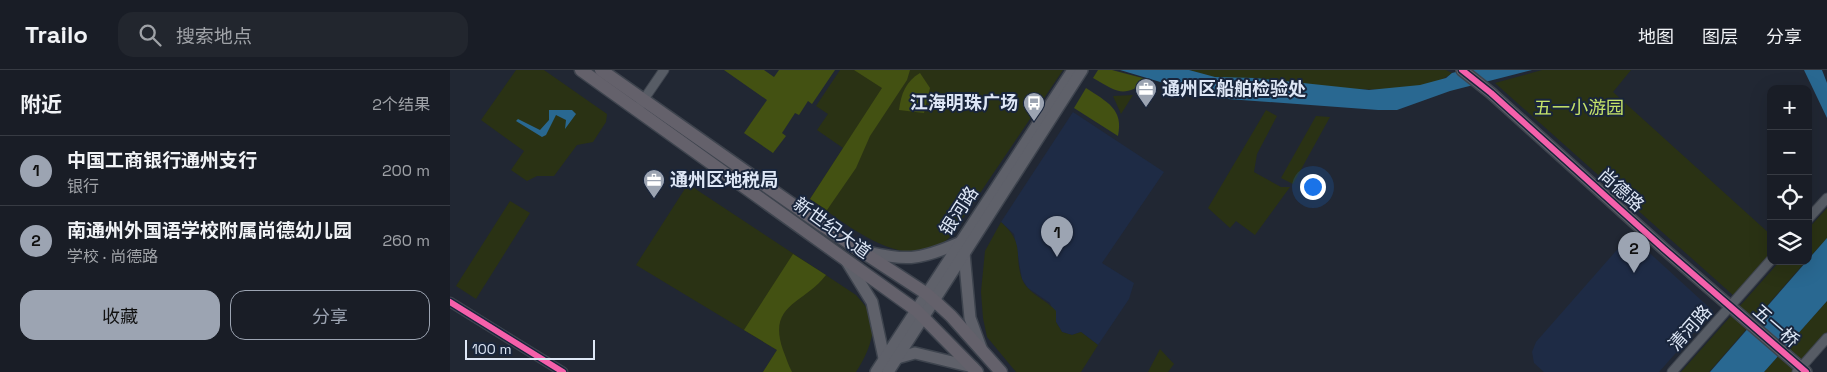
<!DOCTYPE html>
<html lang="zh">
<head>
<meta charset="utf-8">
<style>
	:root { --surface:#191d26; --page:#22262e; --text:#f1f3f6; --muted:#9fa2a7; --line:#373b43; --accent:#9ca4b2 }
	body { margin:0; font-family:"Space Grotesk","Noto Sans SC",sans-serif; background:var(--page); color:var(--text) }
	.controls { position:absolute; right:15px; top:15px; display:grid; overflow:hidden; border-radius:10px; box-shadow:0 5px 20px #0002 }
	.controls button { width:45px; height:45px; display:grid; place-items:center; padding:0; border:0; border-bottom:1px solid var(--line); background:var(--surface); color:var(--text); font:25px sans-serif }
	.scale { position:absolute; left:15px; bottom:12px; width:130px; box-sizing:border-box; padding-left:5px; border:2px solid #dee7f6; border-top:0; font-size:14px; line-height:18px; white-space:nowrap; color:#dee7f6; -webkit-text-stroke:4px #19253b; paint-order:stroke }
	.you { position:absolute; left:862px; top:116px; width:18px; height:18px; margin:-12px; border:4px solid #fff; border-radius:50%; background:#1a73e8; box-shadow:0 0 0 8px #1a73e833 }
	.badge { display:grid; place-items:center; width:32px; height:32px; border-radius:50%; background:var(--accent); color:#111; font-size:16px; font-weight:700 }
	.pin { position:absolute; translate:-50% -41px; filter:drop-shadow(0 1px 2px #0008) }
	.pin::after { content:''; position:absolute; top:26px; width:18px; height:15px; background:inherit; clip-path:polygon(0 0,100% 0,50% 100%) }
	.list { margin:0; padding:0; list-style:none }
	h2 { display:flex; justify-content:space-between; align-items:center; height:65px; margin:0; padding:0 20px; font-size:21px }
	h2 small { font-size:16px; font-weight:400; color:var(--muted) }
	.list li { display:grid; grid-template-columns:32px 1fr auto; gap:15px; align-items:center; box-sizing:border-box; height:70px; padding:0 20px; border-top:1px solid var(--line) }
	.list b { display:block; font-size:19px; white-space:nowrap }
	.list p { margin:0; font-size:16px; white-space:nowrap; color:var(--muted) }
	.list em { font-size:16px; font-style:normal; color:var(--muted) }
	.actions { display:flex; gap:10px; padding:15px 20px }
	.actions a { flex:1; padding:11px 0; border:1px solid var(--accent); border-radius:15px; text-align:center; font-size:18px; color:var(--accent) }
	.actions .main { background:var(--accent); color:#111 }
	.icon { flex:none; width:28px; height:28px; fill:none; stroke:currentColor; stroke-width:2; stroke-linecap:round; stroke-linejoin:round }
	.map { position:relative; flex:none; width:1377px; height:302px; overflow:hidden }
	header { display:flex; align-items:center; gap:30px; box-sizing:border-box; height:70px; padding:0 25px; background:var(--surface); border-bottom:1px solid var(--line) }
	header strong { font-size:24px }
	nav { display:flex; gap:28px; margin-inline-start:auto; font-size:18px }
	.search { width:350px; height:45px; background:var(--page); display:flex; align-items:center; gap:12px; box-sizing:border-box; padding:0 18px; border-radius:15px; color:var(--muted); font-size:19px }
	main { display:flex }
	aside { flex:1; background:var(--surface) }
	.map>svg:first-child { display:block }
	.built { fill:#1e2b45 }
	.green { fill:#2a3214 }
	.forest { fill:#435112 }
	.water { fill:#296891 }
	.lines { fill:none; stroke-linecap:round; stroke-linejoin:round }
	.street-casing { stroke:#3e444e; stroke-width:11 }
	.secondary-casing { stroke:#3e444e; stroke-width:14 }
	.primary-casing { stroke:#3e444e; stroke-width:15 }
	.street { stroke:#575c65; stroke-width:9 }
	.secondary { stroke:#5f616a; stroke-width:11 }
	.primary { stroke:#64616b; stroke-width:12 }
	.cycleway-casing { stroke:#19253b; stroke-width:9 }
	.cycleway { stroke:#f560ab; stroke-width:6 }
	.labels { text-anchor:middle; stroke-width:4; stroke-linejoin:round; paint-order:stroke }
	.poi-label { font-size:18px; font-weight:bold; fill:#dee7f6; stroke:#19253b; text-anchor:start }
	.park-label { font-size:18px; fill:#c5e36a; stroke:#19253b }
	.street-label { font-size:18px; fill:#dee7f6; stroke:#19253b }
</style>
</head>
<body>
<header>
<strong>Trailo</strong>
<div class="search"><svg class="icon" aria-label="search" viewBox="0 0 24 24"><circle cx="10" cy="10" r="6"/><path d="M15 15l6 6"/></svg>搜索地点</div>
<nav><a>地图</a><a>图层</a><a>分享</a></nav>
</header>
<main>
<aside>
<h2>附近<small>2个结果</small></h2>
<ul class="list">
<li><span class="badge">1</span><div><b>中国工商银行通州支行</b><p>银行</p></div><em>200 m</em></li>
<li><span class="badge">2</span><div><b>南通州外国语学校附属尚德幼儿园</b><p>学校 · 尚德路</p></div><em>260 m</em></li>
</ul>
<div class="actions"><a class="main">收藏</a><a>分享</a></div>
</aside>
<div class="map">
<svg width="1377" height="302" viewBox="0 0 1377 302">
	<rect width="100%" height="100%" fill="#212733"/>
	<g class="built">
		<polygon points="623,42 714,102 652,193 684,213 679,229 648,275 631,262 622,265 612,262 606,252 600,233 578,218 572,209 564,164 551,152"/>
		<polygon points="1180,165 1263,241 1209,302 1094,302 1084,293 1082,282 1086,272"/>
	</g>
	<g class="green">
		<polygon points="66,0 94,0 157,44 156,52 143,72 127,75 104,106 87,106 77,111 61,100 74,81 31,50"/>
		<path d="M 390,0 L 613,0 L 501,166 C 458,209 397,154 360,129 L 393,78 L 367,60 L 378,44 L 366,36 Z"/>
		<path d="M 739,0 L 996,0 L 1002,3 C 966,33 853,14 807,9 C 793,7 778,9 765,7 C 756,6 747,2 739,0 Z"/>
		<polygon points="1092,0 1181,0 1163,22 1321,165 1321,184 1284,226 1045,13"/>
		<polygon points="683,25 671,44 663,26"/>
		<polygon points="816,40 827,46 807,84 804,102 831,117 840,117 805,165 786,151 780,158 758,138"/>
		<polygon points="866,46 880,47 843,114 831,108"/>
		<path d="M 238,114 L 406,225 C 411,231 418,238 421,245 C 427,264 416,287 406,302 L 313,302 L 327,280 L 186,195 Z"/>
		<polygon points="60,131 80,143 26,229 6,216"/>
		<polygon points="1377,138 1377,168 1358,189 1358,159"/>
		<path d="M 551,152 C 576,175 563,183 572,209 C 577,223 597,230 606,241 L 606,252 L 612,262 L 622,265 L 631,262 L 648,275 L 631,302 L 566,302 L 537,267 L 533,248 L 531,222 L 535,181 Z"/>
		<polygon points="1330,191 1356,191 1259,302 1231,302"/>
		<polygon points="1377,231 1377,262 1342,302 1314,302"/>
		<polygon points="710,279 724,294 718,302 698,302"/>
	</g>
	<g class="forest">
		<polygon points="274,0 314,0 324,7 329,0 385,0 362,34 358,31 349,45 345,43 332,63 336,66 323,83 294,63 317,30"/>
		<polygon points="404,0 460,0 457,10 420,66 406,98 377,140 360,129 432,18"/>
		<path d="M 648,0 L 662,0 L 700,10 C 672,27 671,24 643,8 Z"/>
		<path d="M 470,3 L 480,18 L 474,43 L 449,40 C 451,24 456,11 470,3 Z"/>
		<path d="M 636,18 C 657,32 674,39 668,66 L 624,38 Z"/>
		<path d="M 343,184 L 376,205 C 354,234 317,234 333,280 C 336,287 338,295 342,302 L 313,302 L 327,280 L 294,260 Z"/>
	</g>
	<g class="water">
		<polygon points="670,0 739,0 765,7 805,8 919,20 970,15 996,8 1002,3 1014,0 1082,0 1000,21 947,40 928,40 764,28"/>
		<polygon points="1354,0 1372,0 1377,13 1377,48"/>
		<polygon points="99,40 122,40 126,44 115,59 116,50 106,45 96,65 92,67 66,51 68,49 90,60 99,50"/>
		<polygon points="1377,168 1377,231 1314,302 1260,302"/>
	</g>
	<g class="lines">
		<g class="street-casing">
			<g id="street">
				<polyline points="190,35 214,0"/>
				<polyline points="1358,149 1377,128"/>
				<polyline points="0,232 113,302"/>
				<polyline points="1222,302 1321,190"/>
				<polyline points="1347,302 1377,268"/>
			</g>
		</g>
		<g class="secondary-casing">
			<g id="secondary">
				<polyline points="1012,0 1041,23 1214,179 1356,302"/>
				<path d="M 411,181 C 457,190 465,192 509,173"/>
				<polyline points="514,183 520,248 531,278"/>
				<polyline points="396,190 422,232 434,288"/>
				<polyline points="447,288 465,283 523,297"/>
				<polyline points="426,302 623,0"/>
				<polyline points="438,302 632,0"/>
			</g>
		</g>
		<g class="primary-casing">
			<g id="primary">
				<polyline points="131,0 466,240 527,302"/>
				<polyline points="151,0 373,156 477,224 501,246 551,302"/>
			</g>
		</g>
		<use href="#street" class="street"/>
		<use href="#secondary" class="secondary"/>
		<use href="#primary" class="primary"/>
		<g class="cycleway-casing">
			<g id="cycleway">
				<polyline points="1012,0 1041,23 1214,179 1356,302"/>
				<polyline points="0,232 113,302"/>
			</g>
		</g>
		<use href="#cycleway" class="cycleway"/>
	</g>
	<defs>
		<g id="office-pin" transform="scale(1.125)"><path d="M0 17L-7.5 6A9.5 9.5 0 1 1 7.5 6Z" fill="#9ca4b2" stroke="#19253b"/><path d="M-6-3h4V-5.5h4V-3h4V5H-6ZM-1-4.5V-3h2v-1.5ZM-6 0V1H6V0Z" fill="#fff"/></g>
		<g id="bus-pin" transform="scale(1.125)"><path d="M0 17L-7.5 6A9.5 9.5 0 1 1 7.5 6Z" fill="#9ca4b2" stroke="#19253b"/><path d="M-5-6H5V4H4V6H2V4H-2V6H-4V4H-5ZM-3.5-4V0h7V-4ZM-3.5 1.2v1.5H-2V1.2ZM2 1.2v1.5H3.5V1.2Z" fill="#fff"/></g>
	</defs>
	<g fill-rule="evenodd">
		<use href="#office-pin" x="696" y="19"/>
		<use href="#bus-pin" x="584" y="33"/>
		<use href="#office-pin" x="204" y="110"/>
	</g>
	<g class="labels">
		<g class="poi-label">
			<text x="712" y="25">通州区船舶检验处</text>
			<text x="568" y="39" text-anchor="end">江海明珠广场</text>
			<text x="220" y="116">通州区地税局</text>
		</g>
		<g class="park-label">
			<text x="1129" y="44">五一小游园</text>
		</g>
		<g class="street-label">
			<text transform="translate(1171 120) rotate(42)" y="6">尚德路</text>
			<text transform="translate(509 141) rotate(-57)" y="6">银河路</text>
			<text transform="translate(382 158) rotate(36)" y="6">新世纪大道</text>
			<text transform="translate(1326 256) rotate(41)" y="6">五一桥</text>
			<text transform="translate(1240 258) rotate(-48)" y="6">清河路</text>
		</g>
	</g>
</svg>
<div class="controls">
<button>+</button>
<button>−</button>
<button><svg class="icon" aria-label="locate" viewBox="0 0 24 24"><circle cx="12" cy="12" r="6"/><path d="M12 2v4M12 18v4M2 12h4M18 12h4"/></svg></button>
<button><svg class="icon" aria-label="layers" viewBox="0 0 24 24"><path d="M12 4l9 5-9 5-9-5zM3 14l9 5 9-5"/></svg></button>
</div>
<div class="scale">100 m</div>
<div class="you"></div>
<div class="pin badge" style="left:607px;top:187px">1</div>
<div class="pin badge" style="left:1184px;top:203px">2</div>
</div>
</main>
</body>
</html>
